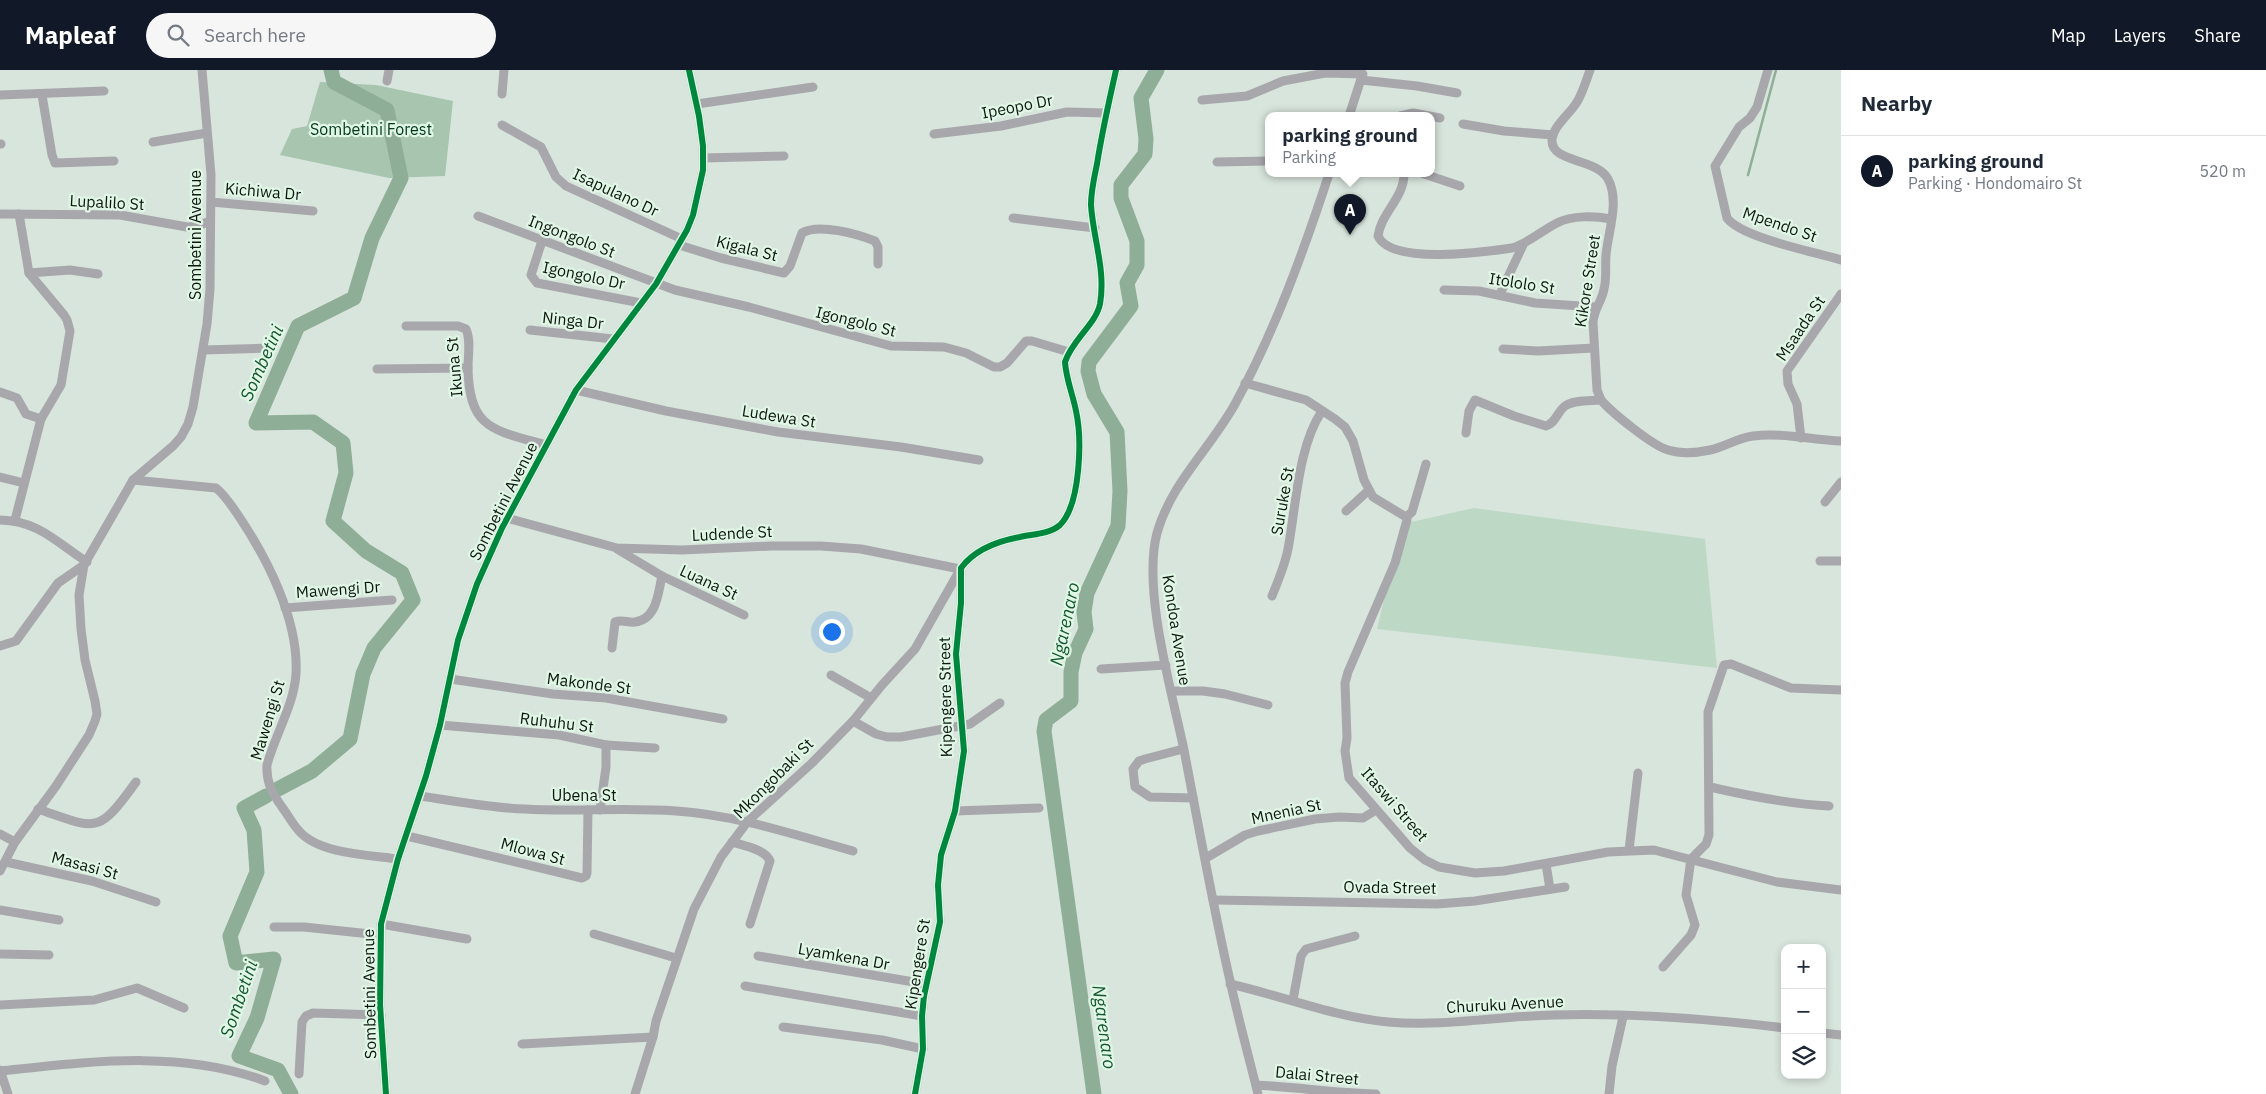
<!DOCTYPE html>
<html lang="en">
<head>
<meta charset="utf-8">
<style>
	:root { --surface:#fff; --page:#f6f6f7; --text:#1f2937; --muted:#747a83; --line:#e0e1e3; --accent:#111827 }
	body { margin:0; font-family:"IBM Plex Sans",sans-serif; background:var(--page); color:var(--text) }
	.controls { position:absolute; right:15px; bottom:15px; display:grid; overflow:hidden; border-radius:10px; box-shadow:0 2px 8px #0003 }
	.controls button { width:45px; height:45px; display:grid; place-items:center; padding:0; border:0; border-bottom:1px solid var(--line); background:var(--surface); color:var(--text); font:25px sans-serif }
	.you { position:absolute; left:831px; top:561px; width:18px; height:18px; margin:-12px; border:4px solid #fff; border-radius:50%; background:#1a73e8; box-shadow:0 0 0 8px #1a73e833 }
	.badge { display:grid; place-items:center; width:32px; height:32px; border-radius:50%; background:var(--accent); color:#fff; font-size:16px; font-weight:700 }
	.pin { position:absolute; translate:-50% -41px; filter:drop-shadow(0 1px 2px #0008) }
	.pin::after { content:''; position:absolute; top:26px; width:18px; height:15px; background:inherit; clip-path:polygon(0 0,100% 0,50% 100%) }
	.popup { position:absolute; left:1265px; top:42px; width:170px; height:65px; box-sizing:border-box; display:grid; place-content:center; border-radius:10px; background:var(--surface); filter:drop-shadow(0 1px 4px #0005); font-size:16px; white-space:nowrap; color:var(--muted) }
	.popup b { font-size:19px; color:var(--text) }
	.popup::after { content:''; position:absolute; left:50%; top:100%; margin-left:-10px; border:10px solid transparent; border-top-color:var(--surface) }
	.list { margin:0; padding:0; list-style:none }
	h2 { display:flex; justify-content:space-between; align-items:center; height:65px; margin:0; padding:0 20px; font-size:21px }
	h2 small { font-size:16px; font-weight:400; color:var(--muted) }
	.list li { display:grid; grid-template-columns:32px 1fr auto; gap:15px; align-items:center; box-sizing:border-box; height:70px; padding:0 20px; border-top:1px solid var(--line) }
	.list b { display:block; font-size:19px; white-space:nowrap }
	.list p { margin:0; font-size:16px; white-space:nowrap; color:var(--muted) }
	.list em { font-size:16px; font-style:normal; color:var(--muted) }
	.icon { flex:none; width:28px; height:28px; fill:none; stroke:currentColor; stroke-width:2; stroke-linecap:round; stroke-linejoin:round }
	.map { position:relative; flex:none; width:1841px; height:1024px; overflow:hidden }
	header { display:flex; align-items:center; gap:30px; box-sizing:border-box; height:70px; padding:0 25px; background:var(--accent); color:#fff }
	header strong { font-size:24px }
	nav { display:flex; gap:28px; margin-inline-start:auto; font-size:18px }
	.search { width:350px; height:45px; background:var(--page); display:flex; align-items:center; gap:12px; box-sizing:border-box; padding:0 18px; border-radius:28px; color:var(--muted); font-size:19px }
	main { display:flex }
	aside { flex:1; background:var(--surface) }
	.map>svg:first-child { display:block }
	.green { fill:#bdd8c4 }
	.forest { fill:#a8c5b0 }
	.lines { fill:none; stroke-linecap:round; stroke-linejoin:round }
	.stream { stroke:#8eae97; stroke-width:2.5 }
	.river { stroke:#8eae97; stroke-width:15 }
	.minor { stroke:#a8a8ac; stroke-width:9 }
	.cycleway-casing { stroke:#e0f7e6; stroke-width:9 }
	.cycleway { stroke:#00873e; stroke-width:6 }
	.labels { text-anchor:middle; stroke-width:4.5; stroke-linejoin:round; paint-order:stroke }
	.street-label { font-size:16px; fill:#0e1610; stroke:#e0f7e6 }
	.park-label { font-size:16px; fill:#03381b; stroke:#e0f7e6 }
	.water-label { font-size:18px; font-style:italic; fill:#13562f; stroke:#e0f7e6 }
</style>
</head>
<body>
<header>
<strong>Mapleaf</strong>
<div class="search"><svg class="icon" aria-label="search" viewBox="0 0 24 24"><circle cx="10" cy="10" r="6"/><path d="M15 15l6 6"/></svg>Search here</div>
<nav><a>Map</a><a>Layers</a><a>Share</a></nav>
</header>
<main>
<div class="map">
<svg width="1841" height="1024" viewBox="0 0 1841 1024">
	<rect width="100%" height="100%" fill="#d8e5dc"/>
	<polygon class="green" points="1474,438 1705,469 1717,598 1377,559 1402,454"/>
	<polygon class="forest" points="320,12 376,15 453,31 445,106 389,108 280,85 292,59 307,56"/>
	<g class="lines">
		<polyline class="stream" points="1748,105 1776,0"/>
		<g class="river">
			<polyline points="278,719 312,701 350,669 363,604 374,578 413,530 402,503 366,481 333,451 346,403 343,373 313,352 256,353 298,256 354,228 372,168 401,108 387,40 334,12 331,0"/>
			<polyline points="266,726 244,738 254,760 257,802 230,866 236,893 274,889 257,948 239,986 278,1000 291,1024"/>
			<polyline points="1094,1024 1044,661 1046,650 1071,631 1071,602 1075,583 1086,559 1084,542 1087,523 1118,456 1120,421 1117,362 1094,324 1088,301 1089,292 1131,236 1127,213 1137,195 1137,171 1121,128 1121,115 1145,84 1146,69 1141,28 1157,0"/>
		</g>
		<g class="minor">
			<path d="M 1590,0 C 1586,11 1583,22 1577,32 C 1570,44 1553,56 1552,70 C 1551,93 1597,88 1608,109 C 1620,131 1608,162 1606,185 C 1605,196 1607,208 1604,219 C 1602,231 1594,239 1593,252 L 1597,320 L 1601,330 C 1611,342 1653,376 1668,380 C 1681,384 1696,383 1710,380 C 1725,377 1737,368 1753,366 C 1781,362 1812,370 1841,371"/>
			<path d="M 1768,0 L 1757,37 L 1750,48 L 1739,57 L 1715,96 L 1727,148 C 1742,168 1815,182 1841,190"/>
			<polyline points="1361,10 1417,16 1457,23"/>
			<polyline points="387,11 389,0"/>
			<polyline points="502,24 504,0"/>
			<polyline points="0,25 104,21"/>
			<polyline points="42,25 52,85 55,93 114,91"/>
			<polyline points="1202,30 1247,26 1283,11 1325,3 1363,4"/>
			<polyline points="697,34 813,17"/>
			<polyline points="1349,46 1362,6"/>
			<polyline points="1400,46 1413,43 1440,48"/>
			<polyline points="1463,54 1504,61 1553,65"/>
			<polyline points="502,55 541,77 556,107 566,116 682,169"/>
			<polyline points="934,64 1001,56 1067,42 1106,43"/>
			<polyline points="153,72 207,63"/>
			<polyline points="0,74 1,74"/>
			<polyline points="703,88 784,86"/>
			<polyline points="1217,92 1269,91"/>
			<path d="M 1404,104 C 1404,128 1381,143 1378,166 C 1391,195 1485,182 1512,178 C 1529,173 1541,161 1557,153 C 1572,145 1595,146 1611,149"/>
			<polyline points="1424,104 1460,116"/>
			<polyline points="211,132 313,141"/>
			<polyline points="0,144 120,145 187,157 198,156 210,151"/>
			<polyline points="19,144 29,203"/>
			<polyline points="478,146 675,220 749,237 891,276 944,277 966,283 994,297 1000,297 1007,293 1026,271 1032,271 1069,282"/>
			<polyline points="1013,148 1095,158"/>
			<polyline points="542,171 531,205 537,213 641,233"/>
			<path d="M 679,175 L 721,188 L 784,203 L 790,196 L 802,163 C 819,153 857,164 875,171 L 878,177 L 878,194"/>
			<polyline points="1444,220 1479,221 1535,233 1596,237"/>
			<polyline points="1500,224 1523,175"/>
			<path d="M 406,256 L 458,256 L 466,259 C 471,270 468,285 468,298 C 469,360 494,360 546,375"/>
			<polyline points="530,260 613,269"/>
			<polyline points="1503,279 1538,281 1594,278"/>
			<polyline points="203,280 269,278"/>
			<polyline points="377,299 468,298"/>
			<polyline points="1245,313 1306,330 1335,349 1345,357 1353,371 1364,410 1373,427 1406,447 1407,450 1395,493 1348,602 1345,613 1347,668 1345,681 1349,708 1410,778 1425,790 1439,797 1475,803 1504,801 1608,782 1654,780 1777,812 1841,820"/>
			<polyline points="576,320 666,341 778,362 901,377 979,390"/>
			<polyline points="0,322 17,328 26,344 41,349"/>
			<path d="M 1466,363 L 1469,341 L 1475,330 L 1514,346 L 1546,356 C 1556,353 1557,342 1565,336 C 1573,330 1590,331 1601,330"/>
			<polyline points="1801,368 1797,334 1788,314 1787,301 1841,224"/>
			<polyline points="0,407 24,413"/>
			<path d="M 133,410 L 216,418 C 225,425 231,435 238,445 C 267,488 299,550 296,604 C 294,635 275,665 267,695 C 266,712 272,723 282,737 C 288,745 293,755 300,762 C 320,784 370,785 398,789"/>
			<polyline points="1825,432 1841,412"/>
			<polyline points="1346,441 1369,420"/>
			<polyline points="1406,447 1412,442 1426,394"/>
			<polyline points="507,448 617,478 682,480 771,476 821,476 861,479 960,499"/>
			<path d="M 0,450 C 39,451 56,472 87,492"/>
			<polyline points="15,450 41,349 61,315 70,261 67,250 64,245 29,203 70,200 98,204"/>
			<polyline points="617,479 662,506 744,545"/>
			<polyline points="1820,491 1841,491"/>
			<path d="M 1272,526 C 1278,511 1285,495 1288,479 C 1296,437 1298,376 1322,341"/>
			<polyline points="285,538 392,530"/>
			<polyline points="0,576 16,571 58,513 84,495"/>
			<path d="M 612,578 L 615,552 C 622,549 628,553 635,552 C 657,549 658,523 662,506"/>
			<polyline points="1101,599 1166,595"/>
			<polyline points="831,605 871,628"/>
			<polyline points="450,609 553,624 606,628 723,649"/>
			<polyline points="1171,621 1203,621 1225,624 1268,635"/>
			<polyline points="853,651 876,664 887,667 901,667 970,654 1000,633"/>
			<polyline points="440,655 559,665 606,675 606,697 600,740"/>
			<polyline points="606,675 655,678"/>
			<polyline points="1183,679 1145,689 1139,691 1133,699 1135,717 1150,727 1193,728"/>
			<path d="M 1710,717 C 1749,726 1788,734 1829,736"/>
			<path d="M 420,726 C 455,731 490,738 525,739 C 575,742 626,737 676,741 C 737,745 795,765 853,781"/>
			<path d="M 38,739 C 97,759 97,766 136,712"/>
			<polyline points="955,741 1039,738"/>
			<polyline points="0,764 15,772"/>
			<polyline points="407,766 582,808 586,806 587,803 588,740"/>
			<path d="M 732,772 C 744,776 765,779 770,791 L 750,854"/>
			<polyline points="1629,780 1638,703"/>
			<polyline points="1206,788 1245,765 1258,761 1315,749 1339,747 1363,748 1376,740"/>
			<polyline points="6,792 92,811 156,832"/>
			<polyline points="1546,794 1550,819"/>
			<polyline points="0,801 15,772 56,716 89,665 95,651 97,644 95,631 85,590 81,559 79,525 84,495 133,410 173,376 181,367 188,354 193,337 207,254 210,219 211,105 202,0"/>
			<polyline points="1213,830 1437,834 1475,831 1565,817"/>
			<polyline points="0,840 59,850"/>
			<polyline points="381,854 467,869"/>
			<polyline points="274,857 304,857 380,865"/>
			<polyline points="594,864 676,888"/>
			<polyline points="0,884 49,885"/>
			<polyline points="758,886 926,914"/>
			<polyline points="1663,897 1691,865 1695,855 1686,825 1691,789 1706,774 1709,765 1708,642 1724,595 1731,594 1791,618 1841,620"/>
			<path d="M 1230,914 C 1283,926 1334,947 1388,952 C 1444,957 1499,946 1554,945 C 1629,943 1711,949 1785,958"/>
			<polyline points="745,916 922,946"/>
			<polyline points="1293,930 1301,886 1306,879 1355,866"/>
			<polyline points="0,935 94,930 137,918 184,938"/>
			<polyline points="783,957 882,970 923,979"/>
			<polyline points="1822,963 1841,965"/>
			<polyline points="522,974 653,967"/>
			<polyline points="0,1000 8,1024"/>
			<path d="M 0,1001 C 88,992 181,979 265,1011"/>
			<polyline points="299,1004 302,952 306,946 313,943 381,945"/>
			<path d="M 1256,1015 C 1296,1017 1335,1023 1376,1024"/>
			<polyline points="386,1024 380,935 381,854 398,789 426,706 440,655 458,570 477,514 502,458 576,320 656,214 687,160 693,145 703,100 703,76 699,46 689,0"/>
			<polyline points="635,1024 653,967 656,951 694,839 721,787 748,751 812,693 853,651 882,615 915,579 961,498"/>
			<path d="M 915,1024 L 923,979 L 922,946 L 924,926 L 940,852 L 938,815 L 941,785 L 955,741 L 964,681 L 956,584 L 961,533 L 961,498 C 975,479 998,471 1020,467 C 1033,464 1050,464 1060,455 C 1081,434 1082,368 1076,341 C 1073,325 1066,309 1065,292 C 1072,270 1096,254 1100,234 C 1106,200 1093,168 1091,135 C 1091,121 1094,108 1097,94 C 1102,62 1109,31 1116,0"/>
			<path d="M 1258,1024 C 1249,988 1239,951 1231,915 C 1213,837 1199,758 1184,680 C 1172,622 1142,520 1157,463 C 1171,413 1210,379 1235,334 C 1275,261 1303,183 1329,104"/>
			<polyline points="1609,1024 1612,996 1623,947"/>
		</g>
		<g class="cycleway-casing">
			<g id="cycleway">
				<polyline points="386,1024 380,935 381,854 398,789 426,706 440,655 458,570 477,514 502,458 576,320 656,214 687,160 693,145 703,100 703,76 699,46 689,0"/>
				<path d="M 915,1024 L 923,979 L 922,946 L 924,926 L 940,852 L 938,815 L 941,785 L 955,741 L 964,681 L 956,584 L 961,533 L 961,498 C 975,479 998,471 1020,467 C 1033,464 1050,464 1060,455 C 1081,434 1082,368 1076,341 C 1073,325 1066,309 1065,292 C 1072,270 1096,254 1100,234 C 1106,200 1093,168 1091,135 C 1091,121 1094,108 1097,94 C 1102,62 1109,31 1116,0"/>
			</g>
		</g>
		<use href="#cycleway" class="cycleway"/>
	</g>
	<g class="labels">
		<g class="street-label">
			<text transform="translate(1017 36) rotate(-11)" y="6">Ipeopo Dr</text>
			<text transform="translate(263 121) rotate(5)" y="6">Kichiwa Dr</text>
			<text transform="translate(616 122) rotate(25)" y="6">Isapulano Dr</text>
			<text transform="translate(107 132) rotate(3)" y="6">Lupalilo St</text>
			<text transform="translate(1780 154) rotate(19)" y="6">Mpendo St</text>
			<text transform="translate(195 165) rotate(-90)" y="6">Sombetini Avenue</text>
			<text transform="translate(572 166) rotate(21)" y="6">Ingongolo St</text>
			<text transform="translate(747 178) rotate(14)" y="6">Kigala St</text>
			<text transform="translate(584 205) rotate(12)" y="6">Igongolo Dr</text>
			<text transform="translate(1587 211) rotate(-81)" y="6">Kikore Street</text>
			<text transform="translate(1522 213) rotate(9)" y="6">Itololo St</text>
			<text transform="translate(573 250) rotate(6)" y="6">Ninga Dr</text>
			<text transform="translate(856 251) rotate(14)" y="6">Igongolo St</text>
			<text transform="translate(1800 258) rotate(-56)" y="6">Msaada St</text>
			<text transform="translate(454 297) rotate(-95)" y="6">Ikuna St</text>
			<text transform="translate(779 346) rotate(9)" y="6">Ludewa St</text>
			<text transform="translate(503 431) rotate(-63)" y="6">Sombetini Avenue</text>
			<text transform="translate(1282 431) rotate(-80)" y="6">Suruke St</text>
			<text transform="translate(732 463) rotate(-3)" y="6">Ludende St</text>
			<text transform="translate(709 512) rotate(25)" y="6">Luana St</text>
			<text transform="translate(338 519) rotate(-4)" y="6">Mawengi Dr</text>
			<text transform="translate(1177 560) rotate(81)" y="6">Kondoa Avenue</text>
			<text transform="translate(589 613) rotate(7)" y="6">Makonde St</text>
			<text transform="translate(945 627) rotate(-91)" y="6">Kipengere Street</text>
			<text transform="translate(267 650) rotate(-73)" y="6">Mawengi St</text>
			<text transform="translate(557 652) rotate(7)" y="6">Ruhuhu St</text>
			<text transform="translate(773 708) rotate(-45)" y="6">Mkongobaki St</text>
			<text x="584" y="731">Ubena St</text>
			<text transform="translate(1395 734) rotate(49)" y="6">Itaswi Street</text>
			<text transform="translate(1286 741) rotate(-12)" y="6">Mnenia St</text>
			<text transform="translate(533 781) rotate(15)" y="6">Mlowa St</text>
			<text transform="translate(85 795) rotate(15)" y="6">Masasi St</text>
			<text transform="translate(1390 817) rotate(1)" y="6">Ovada Street</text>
			<text transform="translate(844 886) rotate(10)" y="6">Lyamkena Dr</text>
			<text transform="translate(917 894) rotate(-81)" y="6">Kipengere St</text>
			<text transform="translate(369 924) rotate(-91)" y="6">Sombetini Avenue</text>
			<text transform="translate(1505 934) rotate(-3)" y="6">Churuku Avenue</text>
			<text transform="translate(1317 1005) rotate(5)" y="6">Dalai Street</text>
		</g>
		<g class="park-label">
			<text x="371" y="65">Sombetini Forest</text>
		</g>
		<g class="water-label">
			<text transform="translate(262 293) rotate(-66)" y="6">Sombetini</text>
			<text transform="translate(1065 554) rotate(-78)" y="6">Ngarenaro</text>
			<text transform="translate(239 929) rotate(-71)" y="6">Sombetini</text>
			<text transform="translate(1104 957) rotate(82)" y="6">Ngarenaro</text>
		</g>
	</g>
</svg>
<div class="controls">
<button>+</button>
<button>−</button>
<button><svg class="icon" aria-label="layers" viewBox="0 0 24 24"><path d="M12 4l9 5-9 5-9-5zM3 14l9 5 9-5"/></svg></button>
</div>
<div class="you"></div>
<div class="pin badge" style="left:1350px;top:165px">A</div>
<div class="popup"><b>parking ground</b>Parking</div>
</div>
<aside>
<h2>Nearby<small></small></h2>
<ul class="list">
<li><span class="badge">A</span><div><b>parking ground</b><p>Parking · Hondomairo St</p></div><em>520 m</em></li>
</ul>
</aside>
</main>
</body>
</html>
